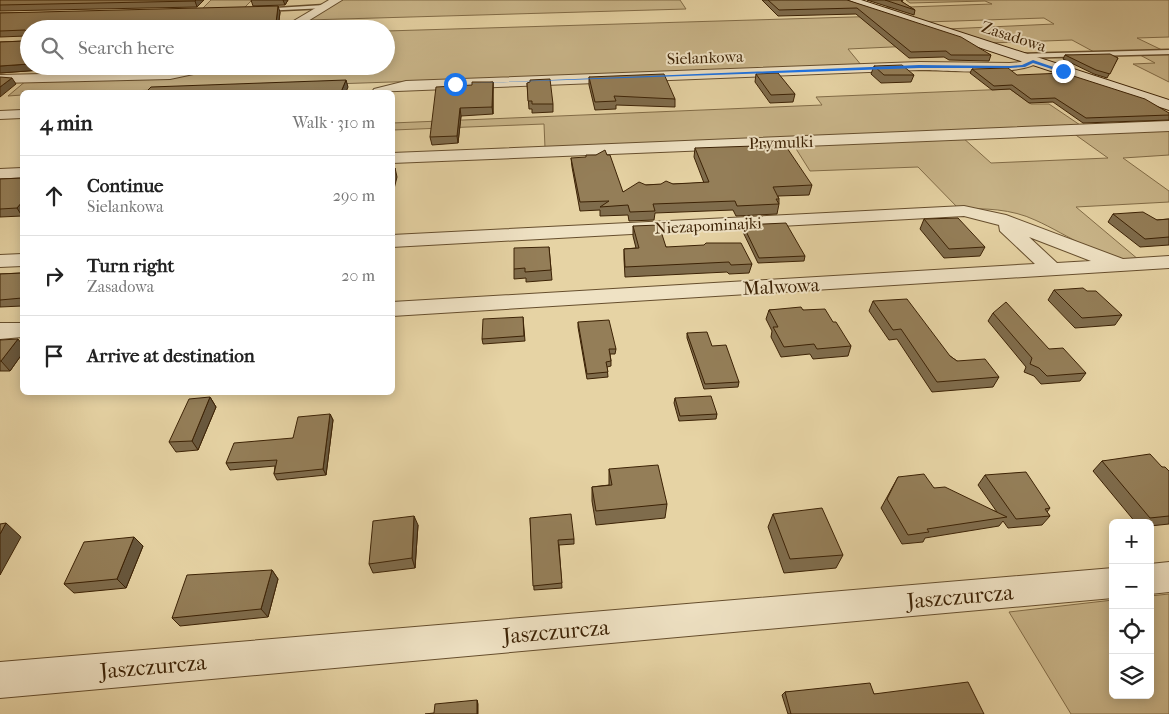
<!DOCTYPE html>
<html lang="en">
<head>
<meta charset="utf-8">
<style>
	:root { --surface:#fff; --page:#f2f2f2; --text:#222; --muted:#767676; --line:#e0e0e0 }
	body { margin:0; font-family:"IM FELL French Canon",serif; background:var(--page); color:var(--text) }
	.controls { position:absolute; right:15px; bottom:15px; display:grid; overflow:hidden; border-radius:8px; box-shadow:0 2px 12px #0003 }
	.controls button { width:45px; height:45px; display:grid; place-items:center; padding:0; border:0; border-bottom:1px solid var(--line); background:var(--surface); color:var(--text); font:25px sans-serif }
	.stop { position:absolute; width:15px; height:15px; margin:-11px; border:4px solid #1a73e8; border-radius:50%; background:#fff }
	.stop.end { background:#1a73e8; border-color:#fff; box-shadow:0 1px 5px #0008 }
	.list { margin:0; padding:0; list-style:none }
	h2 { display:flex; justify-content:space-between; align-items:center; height:65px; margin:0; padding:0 20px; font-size:21px }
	h2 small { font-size:16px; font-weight:400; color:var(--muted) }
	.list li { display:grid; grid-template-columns:32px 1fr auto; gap:15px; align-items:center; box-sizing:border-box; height:80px; padding:0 20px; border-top:1px solid var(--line) }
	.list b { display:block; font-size:19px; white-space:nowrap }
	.list p { margin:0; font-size:16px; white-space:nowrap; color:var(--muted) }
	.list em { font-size:16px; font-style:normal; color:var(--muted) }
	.icon { flex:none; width:28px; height:28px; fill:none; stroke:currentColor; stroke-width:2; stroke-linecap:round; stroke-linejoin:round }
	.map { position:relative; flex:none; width:1169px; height:714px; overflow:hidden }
	.search { position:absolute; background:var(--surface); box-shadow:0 2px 12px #0003; left:20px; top:20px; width:375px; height:55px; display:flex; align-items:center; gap:12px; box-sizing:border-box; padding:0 18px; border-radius:28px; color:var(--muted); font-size:19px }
	.panel { position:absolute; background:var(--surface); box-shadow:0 2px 12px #0003; left:20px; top:90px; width:375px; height:305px; border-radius:8px }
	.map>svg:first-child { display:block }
	.green { fill:#c9b589; stroke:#826c47 }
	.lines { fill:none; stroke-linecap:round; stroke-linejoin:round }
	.lane-casing { stroke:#664e2d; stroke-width:3 }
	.street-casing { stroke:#664e2d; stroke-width:2 }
	.secondary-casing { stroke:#3c2205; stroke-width:2 }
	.lane { fill:#efe2c4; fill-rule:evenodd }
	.street { fill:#efe2c4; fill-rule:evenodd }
	.secondary { fill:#efe2c4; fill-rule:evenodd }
	.wall { fill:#7f6c4c; stroke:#3c2205 }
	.shaded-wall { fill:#68583e; stroke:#3c2205 }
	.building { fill:#947e58; stroke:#3c2205 }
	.route { fill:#1a73e8 }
	.labels { text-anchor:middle; stroke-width:4; stroke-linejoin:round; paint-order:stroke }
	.far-street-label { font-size:16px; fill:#3c2205; stroke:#efe2c4 }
	.street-label { font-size:19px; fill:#3c2205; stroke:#efe2c4 }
	.near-street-label { font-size:22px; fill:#3c2205; stroke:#efe2c4 }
</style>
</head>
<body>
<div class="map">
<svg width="1169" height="714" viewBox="0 0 1169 714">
	<rect width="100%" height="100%" fill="#e6d3a4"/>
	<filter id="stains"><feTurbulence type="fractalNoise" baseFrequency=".004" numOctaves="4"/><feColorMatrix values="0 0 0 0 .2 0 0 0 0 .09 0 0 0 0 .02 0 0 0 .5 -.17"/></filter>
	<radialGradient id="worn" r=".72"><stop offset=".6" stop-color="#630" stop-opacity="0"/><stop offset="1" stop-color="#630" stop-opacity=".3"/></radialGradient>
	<g class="green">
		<polygon points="211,0 252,0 244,8 202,9"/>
		<polygon points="342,0 680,0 686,9 307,20"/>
		<polygon points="906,0 1169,0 1169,37 1137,38 1162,50 1096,53 1072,40 988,43 947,29 1054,24 1044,18 926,22 881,8 992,4 985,1 910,3"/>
		<polygon points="886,16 913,46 848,49 862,66 98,92 22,92 22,95 8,96 27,80 183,76 218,66 386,66 386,31"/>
		<polygon points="1169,54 1169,82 1133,64 1155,63 1140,55"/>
		<polygon points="1010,89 1031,104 1049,104 1083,127 545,148 544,124 393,130 392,123 822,105 816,97"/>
		<path d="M 1169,128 L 1169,155 L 1123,158 L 1169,191 L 1169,202 L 1076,207 L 1139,260 C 1101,261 1069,235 1035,220 C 1012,209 984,208 959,209 L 918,167 L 810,171 L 793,144 L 962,137 L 991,163 L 1108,158 L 1073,133 Z"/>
		<polygon points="1169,594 1169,714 1071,714 1009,612 1113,600 1113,695 1150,695 1150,596"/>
	</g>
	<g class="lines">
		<g class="lane-casing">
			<g id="lane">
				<polygon points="324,5 326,8 262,11 259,9"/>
				<polygon points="1169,50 1169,54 1017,58 1014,56 1017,54"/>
			</g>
		</g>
		<g class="street-casing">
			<g id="street">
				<polygon points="329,0 342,0 295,29 280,29"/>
				<path d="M 1033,57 L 1039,61 C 1026,77 942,70 919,70 L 372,92 L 374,89 L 406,81 L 919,62 L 1010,63 L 1020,62 Z"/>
				<polygon points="193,66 218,66 217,69 170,79 0,83 0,75 170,71"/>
				<polygon points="22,110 22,118 0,119 0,111"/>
				<polygon points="1169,121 1169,131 392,163 392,153"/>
				<polygon points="22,168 22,178 0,179 0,169"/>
				<path d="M 964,206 L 1006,215 L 1123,259 L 1169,256 L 1169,268 L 392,316 L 392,302 L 1035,264 L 1000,231 L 999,225 L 964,216 L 392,247 L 392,235 ZM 1029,237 L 1091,261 L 1057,263 Z"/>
				<polygon points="22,254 22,266 0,267 0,255"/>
				<polygon points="0,323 22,323 22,337 0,339"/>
				<polygon points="1169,562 1169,592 1150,594 1150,564"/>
				<polygon points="1113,568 1113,598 0,698 0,662"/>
			</g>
		</g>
		<g class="secondary-casing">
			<polygon id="secondary" points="843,0 861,0 1169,100 1169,110 845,3"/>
		</g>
		<use href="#lane" class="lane"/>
		<use href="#street" class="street"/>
		<use href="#secondary" class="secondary"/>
	</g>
	<g class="wall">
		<polygon points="0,0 204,0 197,7 0,11"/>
		<polygon points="251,0 288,0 285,5 253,6"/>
		<polygon points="762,0 847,0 991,55 989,61 949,60 944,57 909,58 856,14 778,16"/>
		<polygon points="867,0 903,0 902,2 915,10 914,15"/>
		<polygon points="280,12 278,29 29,29 29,66 58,66 54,69 0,73 0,42 25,41 26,36 0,37 0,13"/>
		<polygon points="1065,55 1118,58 1107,78 1094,74 1063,59"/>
		<polygon points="126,66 183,66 170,69 127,70"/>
		<polygon points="874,66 914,75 911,82 881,83 871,74"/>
		<polygon points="972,69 1169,113 1169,120 1083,123 1053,102 1029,103 1010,89 992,90 970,73"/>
		<polygon points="756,74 795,94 793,102 770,103 755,82"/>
		<polygon points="589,77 675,99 675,107 616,105 616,109 595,110 589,85"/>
		<polygon points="493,82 493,114 461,116 458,143 432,145 430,137 472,85"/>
		<polygon points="527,83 553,104 553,112 532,113 532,109 529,109"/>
		<polygon points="695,148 812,185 809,195 778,196 779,199 779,204 777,214 736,216 733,210 655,213 654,220 629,221 628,215 600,216 600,210 580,211 572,167 571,158 623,192 646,185 704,183 694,157"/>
		<polygon points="22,178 22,216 0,217 0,179"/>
		<polygon points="1113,214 1157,220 1169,219 1169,245 1140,247 1108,222"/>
		<polygon points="924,219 985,247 980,256 944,258 920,229"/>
		<polygon points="743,225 805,256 804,261 758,263 742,230"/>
		<polygon points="633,226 666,247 752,264 749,273 729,274 727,272 625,277 624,259 624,249 636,248 633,236"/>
		<polygon points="549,247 552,280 526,282 526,278 514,279 514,269"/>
		<polygon points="22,273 22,306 0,307 0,274"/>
		<polygon points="1054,290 1122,315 1115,325 1075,328 1048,300"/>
		<polygon points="873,301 957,361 999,377 993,387 932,392 897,339 889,340 869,311"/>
		<polygon points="769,310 803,310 833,322 851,346 848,356 813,359 810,354 781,357 771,337 772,331 766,319"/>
		<polygon points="993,313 1049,349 1086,373 1080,381 1041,384 1034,376 1024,372 1026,367 988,321"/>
		<polygon points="523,317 525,341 483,344 482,339"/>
		<polygon points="578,322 616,349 615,354 610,354 611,361 611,366 607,367 608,377 587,379 578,327"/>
		<polygon points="687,333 712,346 739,382 738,387 704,389 687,338"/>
		<polygon points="0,340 22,344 22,354 10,371 0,371"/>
		<polygon points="210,397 216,407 198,450 176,452 169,442"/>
		<polygon points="675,398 717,414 716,419 679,421 674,403"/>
		<polygon points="330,414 333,420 326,475 277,480 274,474 275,466 230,470 226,463 293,438"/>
		<polygon points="1102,461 1162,467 1169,471 1169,524 1150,526 1150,523 1136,523 1093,471"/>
		<polygon points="609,469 667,504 665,518 596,525 592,501 592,487 609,485"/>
		<polygon points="985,475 1050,508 1047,512 1050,516 1042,525 1008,528 1003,521 999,526 925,538 923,542 902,544 881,508 898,477 934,488 997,512 978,485"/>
		<polygon points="773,514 843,555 836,568 784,573 768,527"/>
		<polygon points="530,518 574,539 574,544 559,545 562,588 534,590"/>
		<polygon points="418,525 415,568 373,573 369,564"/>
		<polygon points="143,546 126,588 74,593 64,584"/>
		<polygon points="272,570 278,579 268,617 180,626 172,618"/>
		<polygon points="785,692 874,694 984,714 788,714 782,695"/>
	</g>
	<g class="shaded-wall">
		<polygon points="196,0 204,0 197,7 195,1"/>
		<polygon points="283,0 288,0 285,5"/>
		<polygon points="278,6 280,12 278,29 276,23"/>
		<polygon points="232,25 234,29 229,29"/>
		<polygon points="29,64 29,66 58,66 54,69 0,73 0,66"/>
		<polygon points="169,66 183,66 170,69"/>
		<polygon points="12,78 16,84 0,97 0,87"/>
		<polygon points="346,80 348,87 346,92 341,92"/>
		<polygon points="493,82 493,114 492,107"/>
		<polygon points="460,108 461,116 458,143 457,136"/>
		<polygon points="395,168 397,177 392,197 392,180"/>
		<polygon points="22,202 22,216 17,208"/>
		<polygon points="18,339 22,344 22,354 10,371 1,361"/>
		<polygon points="210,397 216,407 198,450 192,441"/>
		<polygon points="330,414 333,420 326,475 323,469"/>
		<polygon points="414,516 418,525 415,568 412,558"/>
		<polygon points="6,523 21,537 0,575 0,534"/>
		<polygon points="134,537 143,546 126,588 117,579"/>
		<polygon points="272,570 278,579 268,617 261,609"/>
		<polygon points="477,700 478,704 478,714 477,714"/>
	</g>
	<g class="building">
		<polygon points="0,0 196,0 195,1 0,5"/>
		<polygon points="768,0 847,0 961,37 991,55 951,55 946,51 911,52 857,8 779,10"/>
		<polygon points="885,0 902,0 901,1 915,10"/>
		<polygon points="278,6 276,23 232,25 229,29 29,29 29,64 0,66 0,42 25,41 27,32 25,30 0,31 0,13"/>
		<polygon points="1110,54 1118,58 1110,74 1096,70 1065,55"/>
		<polygon points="902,65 914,75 884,75 874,66"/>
		<polygon points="1008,68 1017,75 1064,73 1145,99 1169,113 1169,115 1086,118 1055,98 1031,99 1012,85 994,86 972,69"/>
		<polygon points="778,73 795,94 771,95 756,74"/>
		<polygon points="664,74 675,99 614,96 616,101 595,102 589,77"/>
		<polygon points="0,77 12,78 0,87"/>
		<polygon points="550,79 553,104 532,104 532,101 528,101 527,83 530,82 530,80"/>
		<polygon points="346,80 341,92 146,92 151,87"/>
		<polygon points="472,82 493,82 492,107 460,108 457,136 430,137 436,87 472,85"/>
		<polygon points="785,145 812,185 773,187 779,199 776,199 779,204 737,206 735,201 653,204 655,211 630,212 628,205 600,207 609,201 580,202 571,158 586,157 586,155 596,155 605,150 607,155 610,155 623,192 639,182 646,185 661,184 666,181 673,184 709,182 695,148"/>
		<polygon points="392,168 395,168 392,180"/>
		<polygon points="22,178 22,202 17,208 0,209 0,179"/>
		<polygon points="1143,212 1157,220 1169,219 1169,237 1145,239 1113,214"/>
		<polygon points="958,218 985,247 949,249 924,219"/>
		<polygon points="786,223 805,256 759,258 743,225"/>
		<polygon points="659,225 666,247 704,245 706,243 741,243 752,264 731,265 729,262 625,267 624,249 639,248 633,226"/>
		<polygon points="549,247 551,270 525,272 525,268 514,269 514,248"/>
		<polygon points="22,273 22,298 0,300 0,274"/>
		<polygon points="1083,288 1087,291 1096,291 1122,315 1082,318 1054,290"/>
		<polygon points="907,299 950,356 957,361 985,359 999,377 937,382 901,329 893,330 873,301"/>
		<polygon points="1006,302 1049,349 1063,348 1086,373 1047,376 1039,368 1030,364 1032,358 993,313"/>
		<polygon points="801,307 803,310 825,309 833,322 836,322 851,346 817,349 814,344 784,347 773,327 778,327 769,310"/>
		<polygon points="523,317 524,336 482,339 483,319"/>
		<polygon points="609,320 616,349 609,349 611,361 606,362 608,372 587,374 578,322"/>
		<polygon points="707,332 712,346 726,345 739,382 705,384 687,333"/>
		<polygon points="18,339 1,361 0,361 0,340"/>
		<polygon points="711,396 717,414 680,416 675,398"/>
		<polygon points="210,397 192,441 169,442 189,399"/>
		<polygon points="330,414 323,469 274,474 277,460 226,463 234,443 293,438 298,417"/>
		<polygon points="1150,454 1162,467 1165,467 1169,471 1169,516 1150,518 1102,461"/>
		<polygon points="658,465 667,504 596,511 592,487 612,485 609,469"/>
		<polygon points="1026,472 1050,508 1045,509 1050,516 1016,519 985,475"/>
		<polygon points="924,474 934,488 945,487 1007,517 927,529 929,532 908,535 887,499 898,477"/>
		<polygon points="822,508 843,555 790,559 773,514"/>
		<polygon points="571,514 574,539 558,540 562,583 533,586 530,518"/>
		<polygon points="414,516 412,558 369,564 373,521"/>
		<polygon points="6,523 0,534 0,524"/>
		<polygon points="134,537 117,579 64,584 84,542"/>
		<polygon points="272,570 261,609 172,618 187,575"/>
		<polygon points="968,682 984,714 791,714 785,692 870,683 874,694"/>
		<polygon points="477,700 477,714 425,714 434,713 435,704"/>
	</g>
	<polygon class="route" points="1033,60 1065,71 1061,72 1033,63 1025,67 1010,68 919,68 453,84 919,65 1010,66 1022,65"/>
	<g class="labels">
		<g class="far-street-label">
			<text transform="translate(1014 36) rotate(18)" y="6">Zasadowa</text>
			<text transform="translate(705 57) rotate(-2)" y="6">Sielankowa</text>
			<text transform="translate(781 142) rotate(-2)" y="6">Prymulki</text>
			<text transform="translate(708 225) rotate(-3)" y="6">Niezapominajki</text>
		</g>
		<g class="street-label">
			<text transform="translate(781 286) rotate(-3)" y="7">Malwowa</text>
		</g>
		<g class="near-street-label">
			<text transform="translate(960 596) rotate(-5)" y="8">Jaszczurcza</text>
			<text transform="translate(556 631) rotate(-5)" y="8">Jaszczurcza</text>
			<text transform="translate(153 666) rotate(-5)" y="8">Jaszczurcza</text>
		</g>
	</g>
	<rect width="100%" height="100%" filter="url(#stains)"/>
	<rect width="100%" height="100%" fill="url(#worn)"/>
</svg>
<div class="controls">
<button>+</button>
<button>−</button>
<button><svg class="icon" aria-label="locate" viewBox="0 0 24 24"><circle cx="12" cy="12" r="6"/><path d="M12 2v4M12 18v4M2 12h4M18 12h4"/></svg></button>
<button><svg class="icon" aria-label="layers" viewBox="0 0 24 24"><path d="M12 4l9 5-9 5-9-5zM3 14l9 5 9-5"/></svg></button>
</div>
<div class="stop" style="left:455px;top:84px"></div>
<div class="stop end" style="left:1063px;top:71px"></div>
<div class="search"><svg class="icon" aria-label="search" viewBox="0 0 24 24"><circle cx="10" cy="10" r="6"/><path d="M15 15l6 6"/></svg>Search here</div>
<section class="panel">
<h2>4 min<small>Walk · 310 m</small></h2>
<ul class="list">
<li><svg class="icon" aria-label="ahead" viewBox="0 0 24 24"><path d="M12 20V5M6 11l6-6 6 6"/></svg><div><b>Continue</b><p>Sielankowa</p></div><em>290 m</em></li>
<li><svg class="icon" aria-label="right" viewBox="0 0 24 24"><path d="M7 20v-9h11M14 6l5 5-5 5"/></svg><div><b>Turn right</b><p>Zasadowa</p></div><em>20 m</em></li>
<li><svg class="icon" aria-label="arrive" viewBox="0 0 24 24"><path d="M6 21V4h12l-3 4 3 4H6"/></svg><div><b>Arrive at destination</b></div></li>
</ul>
</section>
</div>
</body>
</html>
